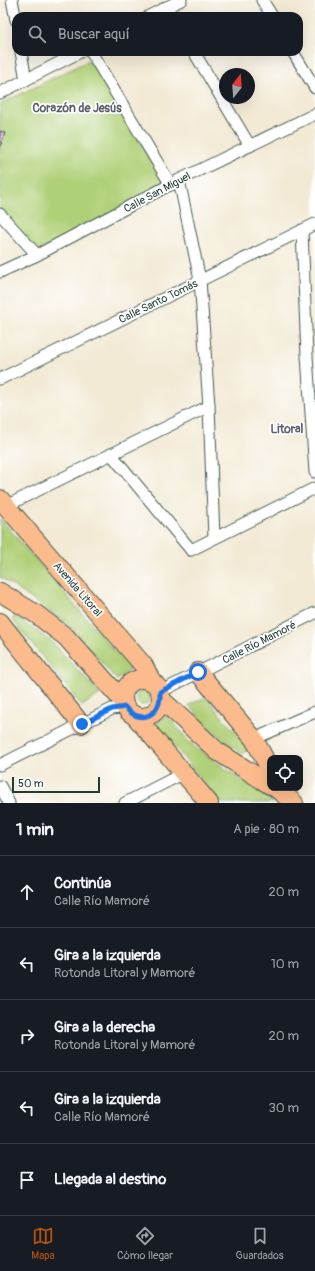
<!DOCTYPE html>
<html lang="es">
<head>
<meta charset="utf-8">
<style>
	:root { --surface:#171b24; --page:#242831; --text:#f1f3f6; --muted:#9ea1a6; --line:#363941; --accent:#b45309 }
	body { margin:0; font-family:Pangolin,sans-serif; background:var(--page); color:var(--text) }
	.controls { position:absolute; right:12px; bottom:12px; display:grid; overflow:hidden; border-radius:8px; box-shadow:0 4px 16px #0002 }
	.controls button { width:36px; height:36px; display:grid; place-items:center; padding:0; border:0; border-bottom:1px solid var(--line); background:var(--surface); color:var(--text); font:20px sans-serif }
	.compass { position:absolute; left:219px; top:68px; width:36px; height:36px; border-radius:50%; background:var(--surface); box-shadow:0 4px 16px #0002; rotate:17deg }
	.scale { position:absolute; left:12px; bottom:10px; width:88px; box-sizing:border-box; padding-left:4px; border:2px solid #1f3d34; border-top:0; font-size:11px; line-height:14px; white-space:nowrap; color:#1f3d34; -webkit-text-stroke:3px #fff; paint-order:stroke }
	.stop { position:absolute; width:12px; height:12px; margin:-9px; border:3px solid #1a73e8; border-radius:50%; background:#fff }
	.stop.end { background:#1a73e8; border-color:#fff; box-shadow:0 1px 4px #0008 }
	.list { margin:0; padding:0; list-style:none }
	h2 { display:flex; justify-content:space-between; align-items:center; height:52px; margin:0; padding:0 16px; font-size:17px }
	h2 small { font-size:13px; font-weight:400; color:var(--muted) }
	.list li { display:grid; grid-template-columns:26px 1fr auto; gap:12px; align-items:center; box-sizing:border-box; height:72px; padding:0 16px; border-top:1px solid var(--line) }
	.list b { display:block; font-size:15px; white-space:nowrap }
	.list p { margin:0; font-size:13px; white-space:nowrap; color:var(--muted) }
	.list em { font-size:13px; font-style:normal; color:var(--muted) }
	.icon { flex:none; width:22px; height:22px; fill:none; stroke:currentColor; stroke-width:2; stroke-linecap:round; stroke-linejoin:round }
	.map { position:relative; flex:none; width:315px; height:803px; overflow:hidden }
	.search { position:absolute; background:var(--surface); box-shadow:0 4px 16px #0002; left:12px; right:12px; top:12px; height:44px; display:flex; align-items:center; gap:10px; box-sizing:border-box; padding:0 14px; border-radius:12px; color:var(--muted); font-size:15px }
	.sheet { height:412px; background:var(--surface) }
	nav { display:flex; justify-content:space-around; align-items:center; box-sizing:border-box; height:56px; border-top:1px solid var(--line); background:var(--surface); font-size:11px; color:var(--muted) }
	nav a { display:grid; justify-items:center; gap:2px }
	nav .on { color:var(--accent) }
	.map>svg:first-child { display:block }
	.green { fill:#b0d078; stroke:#688656 }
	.building { fill:#cf9ed2 }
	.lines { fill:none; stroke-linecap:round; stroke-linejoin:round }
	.minor-casing { stroke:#3f574c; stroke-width:13 }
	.primary-casing { stroke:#3f574c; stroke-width:20 }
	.minor { stroke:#fff; stroke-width:11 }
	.primary { stroke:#fbbb8c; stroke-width:18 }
	.route { stroke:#1a73e8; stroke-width:5 }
	.labels { text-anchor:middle; stroke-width:3.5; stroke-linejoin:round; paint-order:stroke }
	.street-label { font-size:11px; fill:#1f3d34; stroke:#fff }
	.neighbourhood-label { font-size:12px; font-weight:bold; fill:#5d5f6b; stroke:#fff }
</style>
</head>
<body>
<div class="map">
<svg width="315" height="803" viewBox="0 0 315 803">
	<rect width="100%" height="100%" fill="#fff"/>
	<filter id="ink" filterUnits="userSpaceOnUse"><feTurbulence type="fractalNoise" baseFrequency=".025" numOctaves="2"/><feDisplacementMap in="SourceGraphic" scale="8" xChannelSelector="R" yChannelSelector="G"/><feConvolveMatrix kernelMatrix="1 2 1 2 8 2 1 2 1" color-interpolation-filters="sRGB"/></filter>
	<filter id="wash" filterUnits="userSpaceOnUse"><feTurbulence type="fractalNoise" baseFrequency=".012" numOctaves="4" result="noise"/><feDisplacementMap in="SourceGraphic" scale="16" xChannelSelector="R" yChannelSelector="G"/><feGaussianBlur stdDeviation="0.9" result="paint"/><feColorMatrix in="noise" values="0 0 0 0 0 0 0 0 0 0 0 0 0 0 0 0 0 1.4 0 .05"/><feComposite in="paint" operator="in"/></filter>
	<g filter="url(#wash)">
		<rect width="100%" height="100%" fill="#f3ead5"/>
		<g class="green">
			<polygon points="92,59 165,185 37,252 0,210 0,104"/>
			<polygon points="0,518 130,669 117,680 69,625 0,577"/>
			<polygon points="15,616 52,642 100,694 82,706 12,619"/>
			<circle cx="143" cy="698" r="7"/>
			<polygon points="206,697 249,749 242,754 208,727 189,705"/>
			<polygon points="167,715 193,746 275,803 221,803 156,724"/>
		</g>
		<g id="blocks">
			<polygon class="building" points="0,131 5,133 0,148"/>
		</g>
	</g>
	<g filter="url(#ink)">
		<use href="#blocks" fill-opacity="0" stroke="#3f574c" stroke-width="1"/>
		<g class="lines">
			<g class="minor-casing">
				<g id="minor">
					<polyline points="12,0 16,20"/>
					<polyline points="262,0 272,16"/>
					<polyline points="166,7 172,16"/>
					<polyline points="149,16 181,0"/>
					<polyline points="21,52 26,80"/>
					<polyline points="91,52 171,185"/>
					<polyline points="194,52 250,146"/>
					<polyline points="293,52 315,88"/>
					<polyline points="0,93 80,52"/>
					<polyline points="179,180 200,280 209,406 214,538"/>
					<polyline points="0,214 37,255"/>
					<polyline points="302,230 307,356 315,472"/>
					<polyline points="0,272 37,255 179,180 315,114"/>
					<polyline points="0,379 315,224"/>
					<polyline points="111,454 191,550 315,488"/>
					<polyline points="6,506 209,406"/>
					<polyline points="160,692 315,613"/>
					<polyline points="254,739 315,712"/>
					<polyline points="0,765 112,709 125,707"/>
					<polyline points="0,786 9,803"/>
					<polyline points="125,803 184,773"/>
				</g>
			</g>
			<g class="primary-casing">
				<g id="primary">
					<polyline points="0,499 144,666 152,682"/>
					<polyline points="0,592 36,614 66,637 123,701"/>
					<polyline points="0,622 81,724"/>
					<polyline points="198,672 254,739 270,769"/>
					<circle cx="142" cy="698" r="19"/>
					<polyline points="161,699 217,751 270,785"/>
					<polyline points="134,715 209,803"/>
					<polyline points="276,788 294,803"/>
				</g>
			</g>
			<use href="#minor" class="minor"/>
			<use href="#primary" class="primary"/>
		</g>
	</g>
	<g class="lines" filter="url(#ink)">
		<path class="route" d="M 82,724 L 112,709 L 125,707 C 140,726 162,715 160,692 L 198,672"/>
	</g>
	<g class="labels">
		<g class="street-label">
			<text transform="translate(157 192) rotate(-28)" y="4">Calle San Miguel</text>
			<text transform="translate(158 301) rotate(-26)" y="4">Calle Santo Tomás</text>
			<text transform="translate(78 589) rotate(49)" y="4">Avenida Litoral</text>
			<text transform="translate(259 642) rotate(-27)" y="4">Calle Río Mamoré</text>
		</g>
		<g class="neighbourhood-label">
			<text x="77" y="112">Corazón de Jesús</text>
			<text x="287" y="433">Litoral</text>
		</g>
	</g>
</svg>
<div class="controls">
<button><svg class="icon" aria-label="locate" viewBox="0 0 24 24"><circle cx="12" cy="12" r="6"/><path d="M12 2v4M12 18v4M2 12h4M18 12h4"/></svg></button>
</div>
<svg class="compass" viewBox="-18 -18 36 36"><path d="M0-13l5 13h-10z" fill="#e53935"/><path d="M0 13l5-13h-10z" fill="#9ea1a6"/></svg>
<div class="scale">50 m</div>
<div class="stop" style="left:198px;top:672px"></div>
<div class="stop end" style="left:82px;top:724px"></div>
<div class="search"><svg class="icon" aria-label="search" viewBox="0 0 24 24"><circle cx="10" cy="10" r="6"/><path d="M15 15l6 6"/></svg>Buscar aquí</div>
</div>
<section class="sheet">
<h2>1 min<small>A pie · 80 m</small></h2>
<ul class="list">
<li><svg class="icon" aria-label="ahead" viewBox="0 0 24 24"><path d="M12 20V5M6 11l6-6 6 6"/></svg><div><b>Continúa</b><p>Calle Río Mamoré</p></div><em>20 m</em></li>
<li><svg class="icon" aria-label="left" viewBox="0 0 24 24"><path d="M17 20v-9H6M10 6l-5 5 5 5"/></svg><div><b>Gira a la izquierda</b><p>Rotonda Litoral y Mamoré</p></div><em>10 m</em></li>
<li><svg class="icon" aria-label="right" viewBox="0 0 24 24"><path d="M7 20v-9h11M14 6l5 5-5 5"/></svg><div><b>Gira a la derecha</b><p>Rotonda Litoral y Mamoré</p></div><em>20 m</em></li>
<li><svg class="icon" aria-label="left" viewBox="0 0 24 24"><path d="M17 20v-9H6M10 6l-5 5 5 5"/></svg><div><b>Gira a la izquierda</b><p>Calle Río Mamoré</p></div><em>30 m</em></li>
<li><svg class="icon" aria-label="arrive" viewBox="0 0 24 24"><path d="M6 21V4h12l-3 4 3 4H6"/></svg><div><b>Llegada al destino</b></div></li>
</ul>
</section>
<nav>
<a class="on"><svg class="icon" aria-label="map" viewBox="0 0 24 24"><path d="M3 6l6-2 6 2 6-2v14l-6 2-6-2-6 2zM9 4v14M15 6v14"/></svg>Mapa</a>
<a><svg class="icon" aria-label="directions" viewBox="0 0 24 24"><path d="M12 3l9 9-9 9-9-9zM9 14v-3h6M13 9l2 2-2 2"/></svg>Cómo llegar</a>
<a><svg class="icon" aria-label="saved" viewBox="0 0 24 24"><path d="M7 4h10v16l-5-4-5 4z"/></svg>Guardados</a>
</nav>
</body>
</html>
